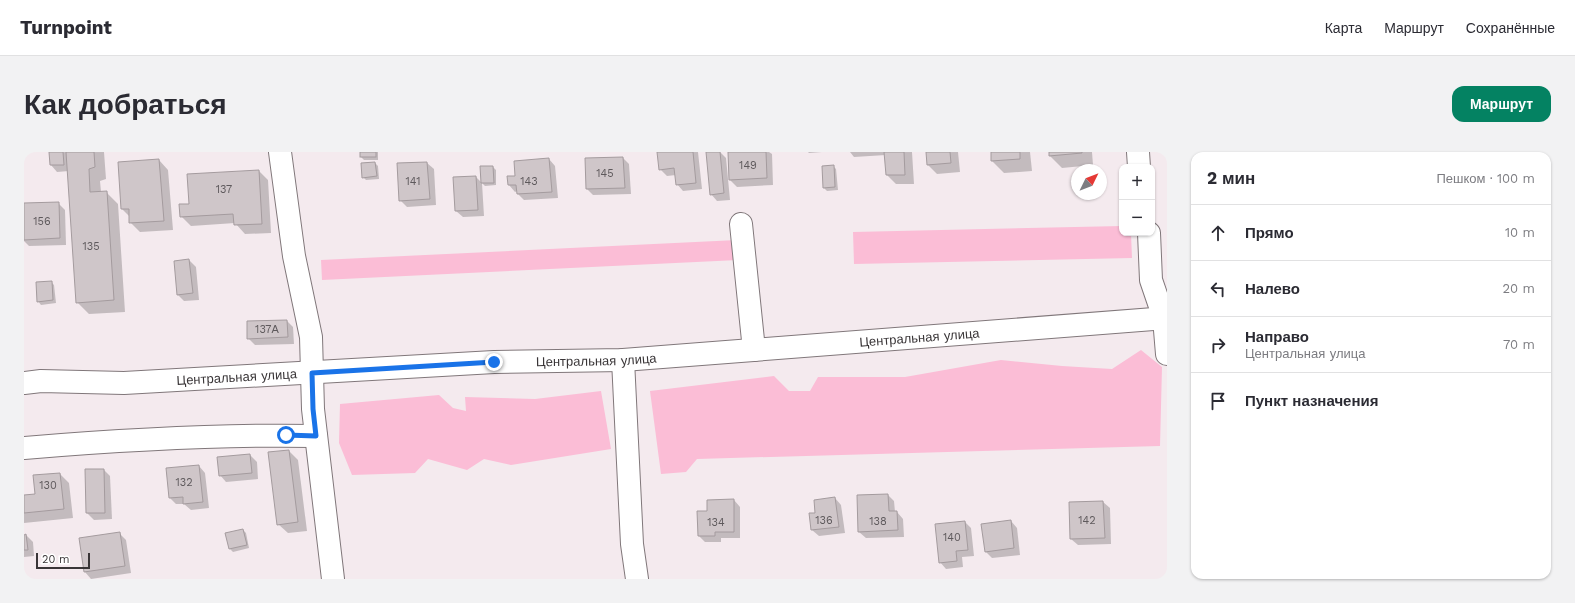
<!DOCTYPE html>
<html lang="ru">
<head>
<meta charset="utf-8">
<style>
	:root { --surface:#fff; --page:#f2f2f3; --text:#2b2b33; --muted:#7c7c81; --line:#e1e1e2; --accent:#048262 }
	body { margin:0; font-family:"Work Sans",sans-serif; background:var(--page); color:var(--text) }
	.controls { position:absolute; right:12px; top:12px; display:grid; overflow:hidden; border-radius:8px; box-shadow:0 1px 3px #0004 }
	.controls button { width:36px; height:36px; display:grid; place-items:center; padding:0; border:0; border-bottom:1px solid var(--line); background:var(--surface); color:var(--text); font:20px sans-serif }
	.compass { position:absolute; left:1047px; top:12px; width:36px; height:36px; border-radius:50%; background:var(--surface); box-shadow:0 1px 3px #0004; rotate:47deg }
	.scale { position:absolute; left:12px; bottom:10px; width:54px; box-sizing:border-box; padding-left:4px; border:2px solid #393537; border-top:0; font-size:11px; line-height:14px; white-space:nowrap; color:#393537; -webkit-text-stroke:3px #fff; paint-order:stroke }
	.stop { position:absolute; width:12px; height:12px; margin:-9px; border:3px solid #1a73e8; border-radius:50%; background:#fff }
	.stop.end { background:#1a73e8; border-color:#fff; box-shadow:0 1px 4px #0008 }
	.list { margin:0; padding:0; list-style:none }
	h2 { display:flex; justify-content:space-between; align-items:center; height:52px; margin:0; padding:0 16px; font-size:17px }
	h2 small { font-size:13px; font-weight:400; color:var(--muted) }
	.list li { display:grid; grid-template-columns:26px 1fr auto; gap:12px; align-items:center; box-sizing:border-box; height:56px; padding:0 16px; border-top:1px solid var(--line) }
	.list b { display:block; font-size:15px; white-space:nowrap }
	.list p { margin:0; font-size:13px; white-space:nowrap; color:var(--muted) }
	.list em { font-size:13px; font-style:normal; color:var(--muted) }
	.icon { flex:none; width:22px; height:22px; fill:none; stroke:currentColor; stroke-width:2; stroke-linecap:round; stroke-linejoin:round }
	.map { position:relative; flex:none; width:1143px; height:427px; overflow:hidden; border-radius:12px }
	header { display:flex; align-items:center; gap:24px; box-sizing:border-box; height:56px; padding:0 20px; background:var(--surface); border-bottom:1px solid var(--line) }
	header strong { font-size:19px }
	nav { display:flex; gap:22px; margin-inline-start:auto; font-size:14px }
	.intro { display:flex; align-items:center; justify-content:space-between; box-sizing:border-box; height:96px; padding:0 24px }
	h1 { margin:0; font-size:28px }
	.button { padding:10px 18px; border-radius:12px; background:var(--accent); color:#fff; font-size:14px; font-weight:700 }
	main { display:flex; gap:24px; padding:0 24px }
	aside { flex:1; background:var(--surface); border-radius:12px; box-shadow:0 1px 3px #0004 }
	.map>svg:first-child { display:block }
	.green { fill:#fbbdd6 }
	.shadow { fill:#0003 }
	.building { fill:#cfc6c9; stroke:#a49b9e }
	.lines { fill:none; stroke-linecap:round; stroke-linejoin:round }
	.minor-casing { stroke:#80777a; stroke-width:24 }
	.minor { stroke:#fff; stroke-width:22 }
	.route { stroke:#1a73e8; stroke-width:5 }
	.labels { text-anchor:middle; stroke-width:3.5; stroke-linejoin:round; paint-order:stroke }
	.number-label { font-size:11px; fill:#5e595c }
	.street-label { font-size:13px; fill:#393537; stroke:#fff }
</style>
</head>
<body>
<header>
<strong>Turnpoint</strong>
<nav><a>Карта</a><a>Маршрут</a><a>Сохранённые</a></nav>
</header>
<div class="intro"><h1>Как добраться</h1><a class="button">Маршрут</a></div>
<main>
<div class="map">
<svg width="1143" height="427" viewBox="0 0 1143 427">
	<rect width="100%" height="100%" fill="#f4eaee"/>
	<g class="green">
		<polygon points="1098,74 1098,81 1107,81 1108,106 830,112 829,80"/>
		<polygon points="713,88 714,108 298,128 297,108"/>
		<polygon points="1117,198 1138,215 1136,294 673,307 662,320 637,322 626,239 750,224 765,239 786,239 794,225 881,225 977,208 1038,214 1088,217"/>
		<polygon points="577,239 587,297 487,313 460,307 443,318 404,307 391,321 328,323 315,291 316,252 415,243 429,256 442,259 441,245 511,247"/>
	</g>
	<g class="shadow">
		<polygon points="26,0 80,0 82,27 76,29 77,40 82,40 94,52 101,160 65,162 53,150 45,19 33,20 27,13"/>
		<polygon points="337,0 354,0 354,8 340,8 337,5"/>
		<polygon points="634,0 674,0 678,37 659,39 653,32 652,23 643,24 636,17"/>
		<polygon points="689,0 696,0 702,6 706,48 693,49 687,42"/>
		<polygon points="705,0 745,0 748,2 749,33 713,35 706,28"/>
		<polygon points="784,0 798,0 785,1"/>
		<polygon points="826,0 888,0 890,32 872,32 863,23 862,3 830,5"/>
		<polygon points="903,0 934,0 936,20 913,22 904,13"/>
		<polygon points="968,0 1006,0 1008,19 980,21 968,9"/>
		<polygon points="1026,0 1068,0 1069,13 1038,16 1026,4"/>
		<polygon points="599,6 605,12 607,42 569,43 563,37 562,7"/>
		<polygon points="525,7 531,14 534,46 500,48 494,42 493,39 491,40 485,33 484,25 492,25"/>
		<polygon points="135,8 144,18 149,78 116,80 106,70 106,65 98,57"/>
		<polygon points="351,11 354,14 355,27 342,28 339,25"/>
		<polygon points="403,11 410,17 412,53 383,55 376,48 374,12"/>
		<polygon points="809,14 812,17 814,38 803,39 800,36"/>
		<polygon points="457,15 469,15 472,18 472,33 461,34 458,31 460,64 439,65 432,59 452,25 458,31"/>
		<polygon points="235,19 244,28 247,81 221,82 211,71 167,74 157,64 166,53"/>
		<polygon points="34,51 41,58 42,93 5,94 0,89 0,52"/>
		<polygon points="165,108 172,115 175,148 160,149 154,143"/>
		<polygon points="27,130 30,133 32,151 17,153 14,149"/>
		<polygon points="263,169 269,175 270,192 231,193 224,186"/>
		<polygon points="265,299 274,308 283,379 264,381 254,372"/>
		<polygon points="226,303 233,310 234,327 202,330 196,323"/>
		<polygon points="175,314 181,321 185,356 167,358 160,352 152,352 146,346"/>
		<polygon points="62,318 80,318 86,324 88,367 70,368 63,361"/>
		<polygon points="36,322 45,331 49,366 0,371 0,344 12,343"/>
		<polygon points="864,343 870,349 871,360 873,360 879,367 880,385 842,386 835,380"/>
		<polygon points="811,346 817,353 821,381 795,384 788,378 792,361"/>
		<polygon points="710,348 716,355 716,386 697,386 697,390 681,390 675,384 684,360"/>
		<polygon points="1079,350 1086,356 1087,392 1054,393 1047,387"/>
		<polygon points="987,369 993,376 996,403 968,406 962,400"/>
		<polygon points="941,370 947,376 950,404 938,405 939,415 922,417 916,410"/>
		<polygon points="219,378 222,381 225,396 209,400 206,397"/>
		<polygon points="95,381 102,388 107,421 67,427 61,420 56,387"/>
		<polygon points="2,383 9,390 10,404 0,405 0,384"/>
	</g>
	<g class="building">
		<polygon points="25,0 39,0 40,13 26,13"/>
		<polygon points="42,0 70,0 71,15 65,17 66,40 83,39 90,148 52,151"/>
		<rect x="336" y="0" width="16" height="5"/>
		<polygon points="633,0 669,0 672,31 652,33 650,16 635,18"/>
		<polygon points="682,0 696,0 700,41 686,43"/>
		<polygon points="704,0 742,0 743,26 705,28"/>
		<polygon points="860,0 880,0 881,23 862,23"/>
		<polygon points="902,0 926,0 927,11 903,13"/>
		<polygon points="967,0 996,0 996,7 967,9"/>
		<polygon points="1025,0 1058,0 1058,1 1025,4"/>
		<polygon points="599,5 601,36 562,37 561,6"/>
		<polygon points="525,6 528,40 493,42 492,33 484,33 483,24 491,24 490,9"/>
		<polygon points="135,7 140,69 105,71 105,57 97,57 94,10"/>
		<polygon points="351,10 353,24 338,26 337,11"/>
		<polygon points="403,10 406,47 375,49 373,11"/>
		<polygon points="810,13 811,35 799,36 798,14"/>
		<polygon points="456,14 469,14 470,31 457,31"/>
		<polygon points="235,18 238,72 210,73 209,62 156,65 155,52 165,52 163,22"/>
		<polygon points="452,24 454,58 431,59 429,25"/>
		<polygon points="35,50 36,86 0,88 0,51"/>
		<polygon points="165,107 169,141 153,143 150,109"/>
		<polygon points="28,129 29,148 13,150 12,130"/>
		<polygon points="263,168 264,185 223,187 223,169"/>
		<polygon points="265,298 274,370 253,373 244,300"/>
		<polygon points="226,302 228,321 195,324 193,305"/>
		<polygon points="175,313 179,350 159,352 159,345 145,346 142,316"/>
		<polygon points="61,317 80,317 81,361 62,361"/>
		<polygon points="36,321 40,357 0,361 0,343 11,342 9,323"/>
		<polygon points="864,342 865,359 873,359 874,378 834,380 833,343"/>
		<polygon points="811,345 815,375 787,378 785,361 791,361 790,348"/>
		<polygon points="710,347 710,380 691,380 691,384 674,384 673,359 683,359 683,348"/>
		<polygon points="1079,349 1081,386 1046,387 1045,350"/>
		<polygon points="987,368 990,396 961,400 957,372"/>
		<polygon points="941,369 944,398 932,399 933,409 915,411 911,372"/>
		<polygon points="219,377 223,393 205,397 201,381"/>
		<polygon points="96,380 101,414 60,420 55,386"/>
		<polygon points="2,382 4,398 0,398 0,383"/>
	</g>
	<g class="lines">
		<g class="minor-casing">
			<g id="minor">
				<polyline points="256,0 270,104 287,185 289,257 309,427"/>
				<polyline points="1114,0 1115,15"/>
				<polyline points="717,72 730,198"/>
				<polyline points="1125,81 1127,128 1140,166 1143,202"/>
				<polyline points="599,208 608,392 613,427"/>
				<path id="s1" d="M 0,231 L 17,229 L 100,231 L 470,210 L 599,208 L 1143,166"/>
				<path d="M 0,296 C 97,288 195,282 292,284"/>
			</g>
		</g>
		<use href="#minor" class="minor"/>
	</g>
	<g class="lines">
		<polyline class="route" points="262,283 292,284 289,257 288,221 470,210"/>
	</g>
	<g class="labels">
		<g class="number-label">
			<text x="724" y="17">149</text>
			<text x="581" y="25">145</text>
			<text x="389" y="33">141</text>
			<text x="505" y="33">143</text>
			<text x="200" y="41">137</text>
			<text x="18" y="73">156</text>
			<text x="67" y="98">135</text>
			<text x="243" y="181">137А</text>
			<text x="160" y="334">132</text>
			<text x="24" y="337">130</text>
			<text x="800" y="372">136</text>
			<text x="1063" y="372">142</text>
			<text x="854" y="373">138</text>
			<text x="692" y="374">134</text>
			<text x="928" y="389">140</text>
		</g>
		<g class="street-label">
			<text dy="5" stroke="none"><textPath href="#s1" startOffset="897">Центральная улица</textPath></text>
			<text dy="5" stroke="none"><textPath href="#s1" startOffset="573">Центральная улица</textPath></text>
			<text dy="5" stroke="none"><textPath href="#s1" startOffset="213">Центральная улица</textPath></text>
		</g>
	</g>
</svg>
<div class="controls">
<button>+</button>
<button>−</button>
</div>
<svg class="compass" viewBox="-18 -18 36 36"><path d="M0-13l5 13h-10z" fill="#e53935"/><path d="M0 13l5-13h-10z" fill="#7c7c81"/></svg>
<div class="scale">20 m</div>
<div class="stop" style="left:262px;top:283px"></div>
<div class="stop end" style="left:470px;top:210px"></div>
</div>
<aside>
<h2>2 мин<small>Пешком · 100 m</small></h2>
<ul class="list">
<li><svg class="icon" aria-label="ahead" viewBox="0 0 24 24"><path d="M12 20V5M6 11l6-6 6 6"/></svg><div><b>Прямо</b></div><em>10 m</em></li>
<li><svg class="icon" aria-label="left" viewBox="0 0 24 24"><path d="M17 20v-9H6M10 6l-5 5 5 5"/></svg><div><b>Налево</b></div><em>20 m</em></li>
<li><svg class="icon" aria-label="right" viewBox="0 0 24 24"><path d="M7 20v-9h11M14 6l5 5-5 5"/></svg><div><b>Направо</b><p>Центральная улица</p></div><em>70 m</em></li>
<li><svg class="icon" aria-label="arrive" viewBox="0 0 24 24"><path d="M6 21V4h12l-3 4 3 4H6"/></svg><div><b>Пункт назначения</b></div></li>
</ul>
</aside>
</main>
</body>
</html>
